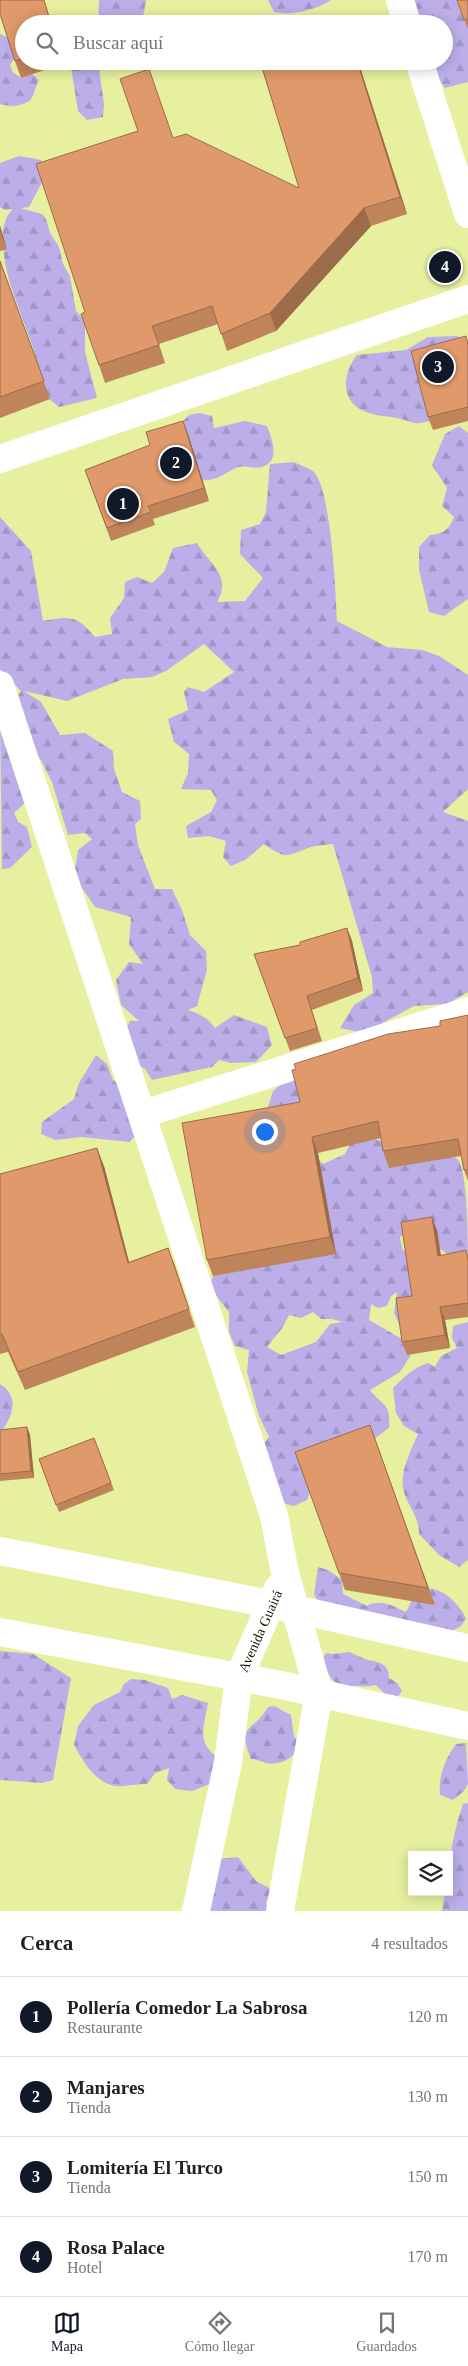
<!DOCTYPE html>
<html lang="es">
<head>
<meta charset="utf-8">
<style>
	:root { --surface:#fff; --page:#f6f6f6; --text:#222; --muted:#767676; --line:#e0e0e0; --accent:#111827 }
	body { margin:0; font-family:Georgia,serif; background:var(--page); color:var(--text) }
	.controls { position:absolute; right:15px; bottom:15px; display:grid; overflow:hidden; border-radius:0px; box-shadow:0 2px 12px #0003 }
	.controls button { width:45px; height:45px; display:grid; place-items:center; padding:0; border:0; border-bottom:1px solid var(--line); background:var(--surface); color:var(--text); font:25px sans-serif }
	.you { position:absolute; left:264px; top:1131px; width:18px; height:18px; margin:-12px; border:4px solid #fff; border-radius:50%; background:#1a73e8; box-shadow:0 0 0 8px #1a73e833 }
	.badge { display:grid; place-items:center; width:32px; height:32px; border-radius:50%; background:var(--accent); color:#fff; font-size:16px; font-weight:700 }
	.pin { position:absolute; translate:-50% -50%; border:2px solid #fff; box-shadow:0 1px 5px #0006 }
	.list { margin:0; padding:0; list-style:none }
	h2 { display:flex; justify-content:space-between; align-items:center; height:65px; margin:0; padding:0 20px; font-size:21px }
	h2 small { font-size:16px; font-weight:400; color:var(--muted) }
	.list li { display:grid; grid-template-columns:32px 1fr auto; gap:15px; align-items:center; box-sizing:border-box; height:80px; padding:0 20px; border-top:1px solid var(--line) }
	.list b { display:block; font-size:19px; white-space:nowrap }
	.list p { margin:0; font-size:16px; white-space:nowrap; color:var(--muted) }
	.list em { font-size:16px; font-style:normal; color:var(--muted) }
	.icon { flex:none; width:28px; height:28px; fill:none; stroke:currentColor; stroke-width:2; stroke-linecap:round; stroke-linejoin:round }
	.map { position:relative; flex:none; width:468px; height:1911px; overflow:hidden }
	.search { position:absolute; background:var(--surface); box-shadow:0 2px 12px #0003; left:15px; right:15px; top:15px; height:55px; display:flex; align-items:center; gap:12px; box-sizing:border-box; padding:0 18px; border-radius:28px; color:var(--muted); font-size:19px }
	.sheet { height:385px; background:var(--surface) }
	nav { display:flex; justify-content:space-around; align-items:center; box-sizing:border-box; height:70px; border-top:1px solid var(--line); background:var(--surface); font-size:14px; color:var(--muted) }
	nav a { display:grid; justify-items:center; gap:2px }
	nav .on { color:var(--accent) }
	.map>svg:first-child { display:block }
	.forest { fill:url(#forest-firs); fill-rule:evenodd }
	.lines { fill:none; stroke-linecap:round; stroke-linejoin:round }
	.street { stroke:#fff; stroke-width:28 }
	.secondary { stroke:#fff; stroke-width:28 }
	.wall { fill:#c0845b }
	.shaded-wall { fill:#9c6b4a }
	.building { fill:#df996a; stroke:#9c6b4a }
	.labels { text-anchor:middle; stroke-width:4.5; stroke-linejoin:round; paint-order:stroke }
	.street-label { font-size:14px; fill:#1a1c00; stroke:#fff }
</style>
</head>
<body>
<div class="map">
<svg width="468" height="1911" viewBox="0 0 468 1911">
	<defs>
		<pattern id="forest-firs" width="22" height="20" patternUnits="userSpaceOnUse" patternTransform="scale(1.25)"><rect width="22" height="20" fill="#bbaee9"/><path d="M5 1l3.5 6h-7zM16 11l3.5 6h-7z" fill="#a095c6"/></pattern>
	</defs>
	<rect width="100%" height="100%" fill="#e6f09e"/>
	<g class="forest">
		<polygon points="99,0 146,0 142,24 98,24"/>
		<path d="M 268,0 L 331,0 C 316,10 291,16 274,12 Z"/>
		<polygon points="401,0 457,0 460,11 468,22 468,82 445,88 426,61 444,61 444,24 407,24"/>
		<path d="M 0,34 L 9,38 L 15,57 L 10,65 L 13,72 L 21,78 L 32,74 L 39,80 C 36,85 34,95 31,99 C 23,107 9,107 0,104 Z"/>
		<polygon points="70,61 98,62 104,104 103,117 87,120 78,111"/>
		<path d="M 19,156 L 41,160 L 47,173 L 29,207 L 20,208 L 42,214 L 46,219 L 50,233 L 59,247 L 63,264 L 70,276 L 76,311 L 85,321 L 85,352 L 97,398 L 59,407 L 38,390 C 38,381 39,371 37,362 C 26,318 0,278 3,230 C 5,221 6,216 13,209 L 5,210 L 0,207 L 0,163 Z"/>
		<path d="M 457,336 L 468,341 L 468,399 C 453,408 438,421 420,423 C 413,424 404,419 397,418 C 387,416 376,416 366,412 C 340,402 342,374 357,355 L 406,350 L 428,337 Z"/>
		<path d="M 200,413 L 212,416 L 214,428 L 245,421 L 267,426 C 272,439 281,461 262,467 C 254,469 246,465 238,467 C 225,472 217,482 202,480 L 178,426 L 189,415 Z"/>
		<path d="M 459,426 L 468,433 L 468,599 L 444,616 L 429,612 L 419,570 L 419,547 L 430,535 C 443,534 449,530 454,517 L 442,506 L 447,488 L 432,465 L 445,434 Z"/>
		<path d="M 294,462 C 300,465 309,468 314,472 C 331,489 336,595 337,621 L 387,647 L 422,650 L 439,656 L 468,675 L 468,789 L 443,812 L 468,821 L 468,992 L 447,1004 L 414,1006 L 364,1033 L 340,1028 L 354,1005 L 373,993 L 372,977 L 333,844 C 325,845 316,845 308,848 C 285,857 286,859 264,844 L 245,860 L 231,866 L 223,857 L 226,841 L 209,836 L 188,838 L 186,826 L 211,812 L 217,800 L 211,790 L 181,789 L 188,773 L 189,754 L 174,742 L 168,719 L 188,710 L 184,692 L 188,687 L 204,692 L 234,672 L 204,644 L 166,671 L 152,677 L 123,679 L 67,701 L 24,691 L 41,702 L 60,735 L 85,733 L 113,751 L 114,769 L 122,792 L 140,801 L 141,819 L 135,824 L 138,845 L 155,889 L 172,889 L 182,910 L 190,935 L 206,951 L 207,970 L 197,1006 L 188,1010 C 200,1014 208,1018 215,1028 L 234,1015 L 267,1027 L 272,1045 L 256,1062 L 231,1063 L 219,1060 L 212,1067 L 152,1080 L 145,1069 L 133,1061 L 125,1030 L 130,1021 L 139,1021 L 121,1005 L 116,980 L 129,962 L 143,964 L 129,944 L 131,917 L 95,907 L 74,876 L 78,850 L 92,839 L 85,833 L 68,835 L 52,782 L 41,760 L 22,737 L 11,707 L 21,691 L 0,669 L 0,517 L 31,551 L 43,621 C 71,616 76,615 95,637 L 112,634 L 110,618 L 124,598 L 125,582 L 137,577 L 152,583 L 164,572 L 173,548 L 197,543 C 211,566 232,576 217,602 L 245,601 L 263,578 L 240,554 L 241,530 L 260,524 L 266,512 L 270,464 Z"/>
		<polygon points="0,717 25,803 14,813 18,822 27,827 32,847 10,868 2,869"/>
		<polygon points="96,1055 107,1064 113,1080 121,1086 141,1131 129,1142 82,1137 55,1140 41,1134 42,1122 74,1099 79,1083"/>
		<path d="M 305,1074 L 316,1157 L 323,1164 L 345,1154 L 352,1140 L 368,1135 C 384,1146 405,1145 424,1147 C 434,1149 453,1153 459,1161 C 468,1178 468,1243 468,1267 C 449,1254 429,1243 411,1229 L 400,1237 L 402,1249 L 411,1257 L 414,1325 L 399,1324 L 394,1313 L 397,1292 L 391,1296 L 387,1306 L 378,1308 L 371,1304 L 369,1320 L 416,1347 L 400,1372 L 370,1390 C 383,1407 391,1402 389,1428 L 313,1484 L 307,1500 L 294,1506 L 271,1500 L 257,1453 L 269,1437 L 259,1416 L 247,1372 L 249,1350 L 235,1346 L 229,1332 L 229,1312 L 218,1298 L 210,1283 L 221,1259 L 273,1091 L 287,1079 ZM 313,1312 L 321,1319 L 332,1319 L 343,1322 L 330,1324 L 316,1342 L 281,1355 L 267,1347 L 283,1327 L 289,1315 L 301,1318 Z"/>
		<path d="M 468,1322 L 468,1560 L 459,1567 L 439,1555 L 419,1534 C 419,1513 405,1504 403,1487 C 400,1471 412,1448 418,1434 L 404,1426 L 396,1413 L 393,1388 C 404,1377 413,1368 428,1363 L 435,1367 L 441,1356 L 457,1348 L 452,1338 L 453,1326 Z"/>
		<path d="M 0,1384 C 21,1397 12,1417 0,1434 Z"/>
		<path d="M 318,1567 L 328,1570 L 342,1580 L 343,1594 L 367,1606 C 379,1598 394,1606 406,1612 C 409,1607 412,1598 416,1594 C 434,1578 460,1603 466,1619 L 461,1626 L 452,1631 L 324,1613 L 314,1594 Z"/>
		<polygon points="0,1651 33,1654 71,1678 53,1780 42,1783 0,1780"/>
		<path d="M 350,1652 C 355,1654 363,1659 368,1660 C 380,1662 389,1664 389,1678 L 397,1683 L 402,1691 L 397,1698 L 386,1695 L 376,1685 C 368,1687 364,1686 356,1686 C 333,1687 329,1679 323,1658 L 326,1653 L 333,1654 Z"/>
		<path d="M 131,1679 L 145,1680 L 168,1688 L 172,1699 L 182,1695 L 208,1703 C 204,1728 196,1742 218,1758 L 210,1784 L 192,1791 L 175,1789 L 167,1780 L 169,1768 L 155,1773 L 147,1784 C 137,1784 124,1787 115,1786 C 94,1782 83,1761 74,1745 L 78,1726 L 94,1705 L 120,1692 L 124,1684 Z"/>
		<path d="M 274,1706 L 291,1715 L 294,1737 L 298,1739 C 298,1742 298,1749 296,1751 C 290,1762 274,1766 263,1762 C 258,1761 257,1759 251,1759 C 236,1723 254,1732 268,1707 Z"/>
		<path d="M 466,1743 L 468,1784 L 464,1791 L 453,1800 L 440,1795 C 438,1777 445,1759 456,1744 Z"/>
		<path d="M 468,1803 L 468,1911 L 442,1911 L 445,1892 L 449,1892 C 449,1858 452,1837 463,1804 Z"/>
		<polygon points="238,1857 256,1881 271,1889 266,1903 270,1911 192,1911 219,1859"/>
	</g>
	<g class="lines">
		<g class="street">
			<polyline points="400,0 407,24"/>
			<polyline points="419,61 468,214"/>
			<polyline points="0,685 274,1516 285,1573 319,1693 280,1911"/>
			<polyline points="143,1114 468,1011"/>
			<polyline points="0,1551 295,1609 468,1648"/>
			<polyline points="0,1632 286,1686 468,1726"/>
			<polyline points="196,1911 228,1762 239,1677 278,1588"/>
		</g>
		<polyline class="secondary" points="0,459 468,299"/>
	</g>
	<g class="wall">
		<polygon points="0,0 44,0 52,24 24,24 24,61 64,61 65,63 21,78 15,61"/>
		<polygon points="457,0 468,0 468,29"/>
		<polygon points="260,61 358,61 407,214 371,226 276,331 227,351 218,324 159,344 165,363 105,383 99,365 85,312 174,138 299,188"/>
		<polygon points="0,226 7,249 0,251"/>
		<polygon points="0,261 50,399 0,418"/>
		<polygon points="468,342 468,421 433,430 428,417"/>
		<polygon points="188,434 209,501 153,519 155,525 111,541 85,470"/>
		<polygon points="347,928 352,941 363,991 312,1010 322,1041 290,1051 254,954 300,945"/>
		<polygon points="468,1015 468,1181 464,1170 461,1156 389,1168 383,1151 381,1138 318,1153 336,1254 213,1276 207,1260 300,1102 440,1026"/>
		<polygon points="104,1166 129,1262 168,1248 195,1327 25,1390 8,1352 0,1354 0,1174"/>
		<polygon points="437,1230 441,1256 468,1255 468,1317 445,1320 450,1348 407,1355 402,1342"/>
		<polygon points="370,1425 435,1605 345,1590 339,1573"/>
		<polygon points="27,1427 30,1435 34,1478 0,1481 0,1430"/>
		<polygon points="94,1438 114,1490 59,1512 39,1459"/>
	</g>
	<g class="shaded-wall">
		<polygon points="357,61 358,61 407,214 400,197"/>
		<polygon points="364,208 371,226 276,331 270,313"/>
		<polygon points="0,226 7,249 0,231"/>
		<polygon points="183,421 188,434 209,501 204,488"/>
		<polygon points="347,928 352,941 363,991 358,978"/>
		<polygon points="312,1137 318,1153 336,1254 330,1237"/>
		<polygon points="97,1148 104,1166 134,1281 128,1263"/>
		<polygon points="432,1217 437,1230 443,1270 438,1256"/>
		<polygon points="168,1248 175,1266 195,1327 189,1309"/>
		<polygon points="440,1307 445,1320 450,1348 445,1335"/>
		<polygon points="27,1427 30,1435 34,1478 31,1471"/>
	</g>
	<g class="building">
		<polygon points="0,0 44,0 51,24 24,24 24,58 15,61 0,14"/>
		<polygon points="457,0 468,0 468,18 464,20"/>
		<polygon points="260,61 357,61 400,197 364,208 270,313 221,334 212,306 152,326 159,345 99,365 81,314 85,312 36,164 138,131 120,79 149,69 173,138 186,134 299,188"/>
		<polygon points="0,261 44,381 0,397"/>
		<polygon points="466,336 468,344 468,407 428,417 411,351"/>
		<polygon points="183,421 204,488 148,506 151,512 107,528 85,470 150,445 146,432"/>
		<polygon points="347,928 358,978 307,996 317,1028 285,1038 254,954 300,945 300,942"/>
		<polygon points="468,1015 468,1169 464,1170 458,1139 383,1151 378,1121 312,1137 330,1237 207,1260 182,1123 300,1102 292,1070 296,1069 294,1064 388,1034 440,1026 440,1021"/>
		<polygon points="97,1148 128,1263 168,1248 189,1309 18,1372 2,1334 0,1334 0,1174"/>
		<polygon points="432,1217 438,1256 466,1250 468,1261 468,1303 440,1307 445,1335 402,1342 396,1298 412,1296 401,1222"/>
		<polygon points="370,1425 428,1588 339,1573 295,1452"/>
		<polygon points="27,1427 31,1471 0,1474 0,1430"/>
		<polygon points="94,1438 111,1483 56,1505 39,1459"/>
	</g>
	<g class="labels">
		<g class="street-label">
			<text transform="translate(260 1631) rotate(-66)" y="5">Avenida Guairá</text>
		</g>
	</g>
</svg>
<div class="controls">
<button><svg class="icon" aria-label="layers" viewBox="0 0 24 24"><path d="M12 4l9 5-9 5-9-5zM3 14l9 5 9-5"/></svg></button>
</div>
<div class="you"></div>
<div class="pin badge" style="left:123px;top:504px">1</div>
<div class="pin badge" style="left:176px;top:463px">2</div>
<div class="pin badge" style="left:438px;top:367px">3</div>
<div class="pin badge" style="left:445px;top:267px">4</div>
<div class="search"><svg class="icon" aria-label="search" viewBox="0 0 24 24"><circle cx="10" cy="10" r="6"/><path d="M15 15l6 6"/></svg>Buscar aquí</div>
</div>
<section class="sheet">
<h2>Cerca<small>4 resultados</small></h2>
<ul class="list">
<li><span class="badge">1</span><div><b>Pollería Comedor La Sabrosa</b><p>Restaurante</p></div><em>120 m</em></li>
<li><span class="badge">2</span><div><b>Manjares</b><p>Tienda</p></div><em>130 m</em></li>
<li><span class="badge">3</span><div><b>Lomitería El Turco</b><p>Tienda</p></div><em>150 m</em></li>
<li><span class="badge">4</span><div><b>Rosa Palace</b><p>Hotel</p></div><em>170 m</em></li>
</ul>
</section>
<nav>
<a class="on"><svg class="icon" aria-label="map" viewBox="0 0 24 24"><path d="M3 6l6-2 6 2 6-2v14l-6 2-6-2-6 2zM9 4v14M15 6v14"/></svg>Mapa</a>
<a><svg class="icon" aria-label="directions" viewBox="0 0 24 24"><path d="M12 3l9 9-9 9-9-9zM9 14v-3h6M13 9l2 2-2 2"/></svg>Cómo llegar</a>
<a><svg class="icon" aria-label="saved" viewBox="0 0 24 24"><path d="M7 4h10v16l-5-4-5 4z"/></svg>Guardados</a>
</nav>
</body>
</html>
